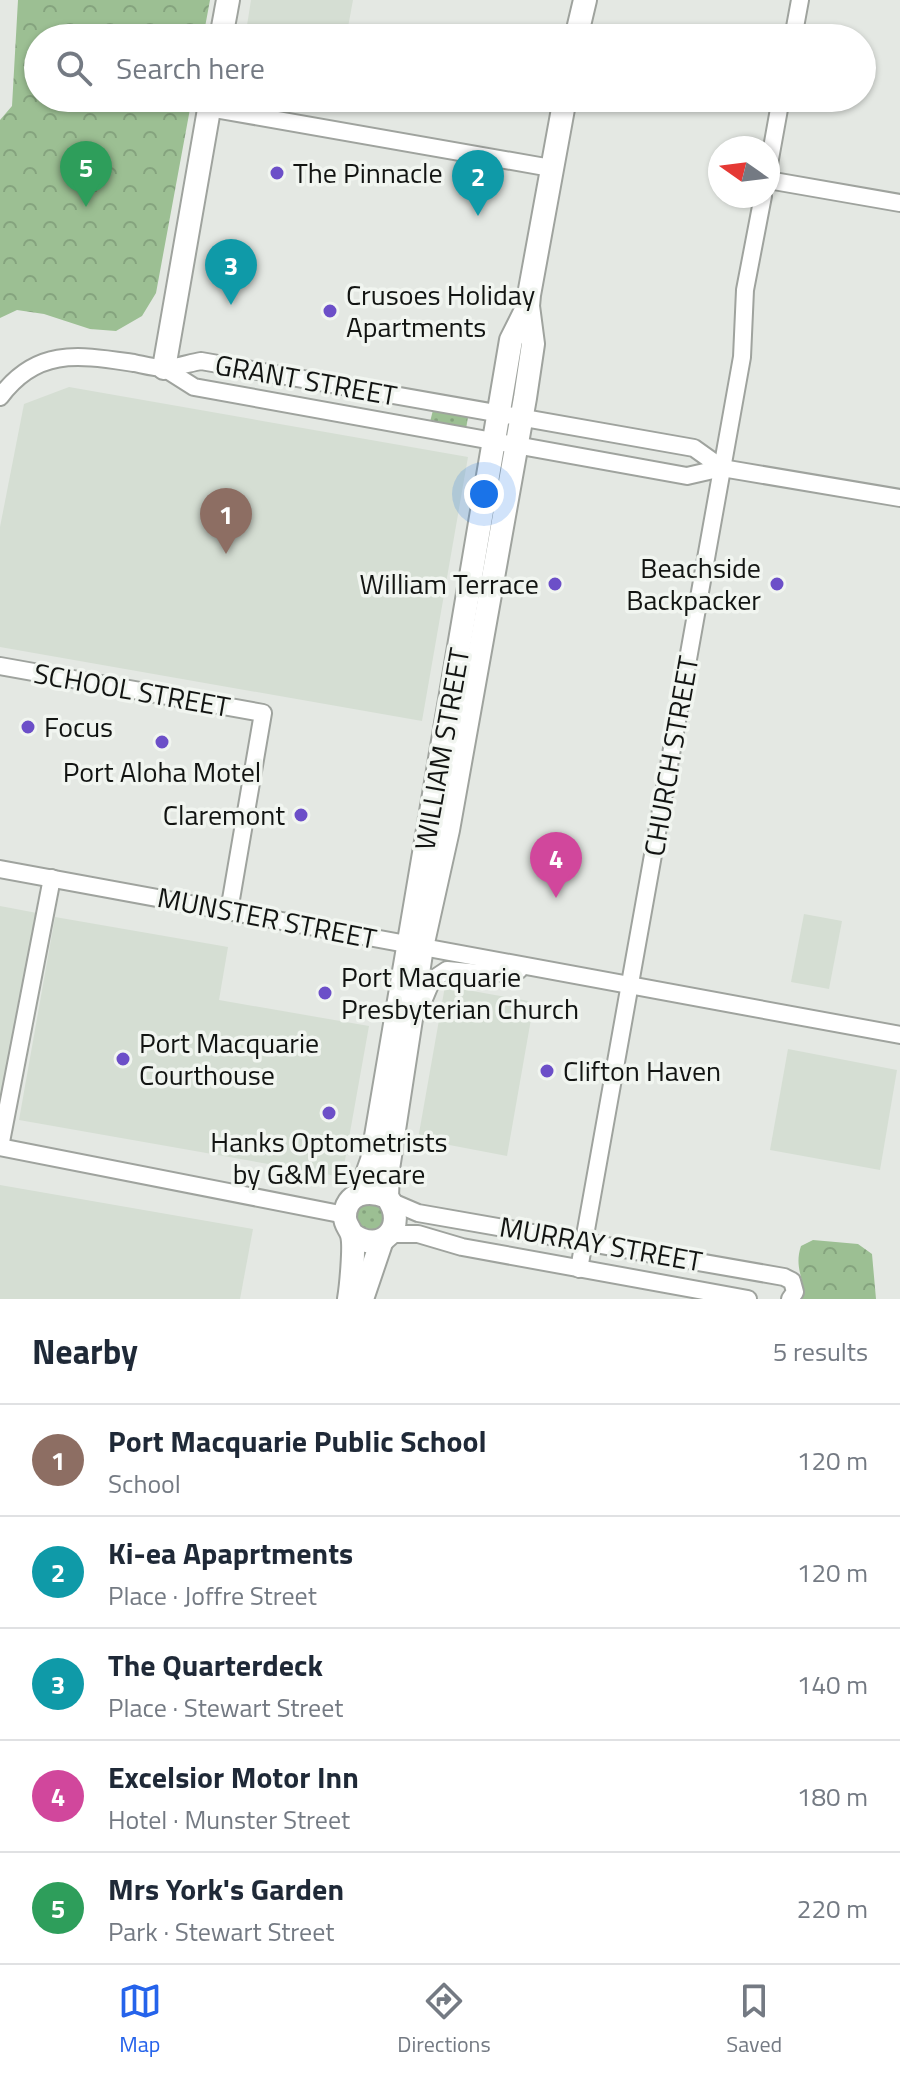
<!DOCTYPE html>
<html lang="en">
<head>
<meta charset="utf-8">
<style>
	:root { --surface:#fff; --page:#f2f2f3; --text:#1f2937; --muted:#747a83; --line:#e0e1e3; --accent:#2563eb }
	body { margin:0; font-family:"Titillium Web",sans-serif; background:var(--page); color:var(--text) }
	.compass { position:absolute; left:708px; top:136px; width:72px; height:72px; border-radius:50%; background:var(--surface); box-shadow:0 2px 6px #0004; rotate:284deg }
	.you { position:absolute; left:484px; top:494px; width:28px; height:28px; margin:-20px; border:6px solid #fff; border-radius:50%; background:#1a73e8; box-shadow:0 0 0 12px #1a73e833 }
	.badge { display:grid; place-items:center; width:52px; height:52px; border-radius:50%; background:var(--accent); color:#fff; font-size:26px; font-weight:700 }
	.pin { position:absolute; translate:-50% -66px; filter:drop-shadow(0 2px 4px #0008) }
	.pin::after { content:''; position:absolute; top:42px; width:28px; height:24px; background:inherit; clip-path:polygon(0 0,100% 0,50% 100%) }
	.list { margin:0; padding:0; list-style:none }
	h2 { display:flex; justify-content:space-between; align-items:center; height:104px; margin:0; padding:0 32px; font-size:34px }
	h2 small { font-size:26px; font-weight:400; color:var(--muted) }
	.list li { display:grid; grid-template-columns:52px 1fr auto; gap:24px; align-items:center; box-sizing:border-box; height:112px; padding:0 32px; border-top:2px solid var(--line) }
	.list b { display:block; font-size:30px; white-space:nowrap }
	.list p { margin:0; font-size:26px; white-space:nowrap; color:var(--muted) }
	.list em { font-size:26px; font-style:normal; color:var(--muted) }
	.icon { flex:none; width:44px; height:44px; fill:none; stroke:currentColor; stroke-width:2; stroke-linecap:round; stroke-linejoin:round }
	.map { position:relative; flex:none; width:900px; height:1299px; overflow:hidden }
	.search { position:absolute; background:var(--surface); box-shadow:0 2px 6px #0004; left:24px; right:24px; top:24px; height:88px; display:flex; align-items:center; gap:20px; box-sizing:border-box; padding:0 28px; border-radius:44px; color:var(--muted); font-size:30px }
	.sheet { height:664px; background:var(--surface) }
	nav { display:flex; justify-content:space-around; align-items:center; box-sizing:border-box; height:112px; border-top:2px solid var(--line); background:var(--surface); font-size:22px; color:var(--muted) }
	nav a { display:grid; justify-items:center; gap:4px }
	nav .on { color:var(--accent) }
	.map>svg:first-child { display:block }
	.built { fill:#d5ded3 }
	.forest { fill:url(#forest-crowns) }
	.garden { fill:url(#garden-dots) }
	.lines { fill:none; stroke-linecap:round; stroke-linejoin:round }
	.street-casing { stroke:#9fa39e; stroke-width:20 }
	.secondary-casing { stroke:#9fa39e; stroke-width:26 }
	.street { stroke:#fff; stroke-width:16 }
	.secondary { stroke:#fff; stroke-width:22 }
	.poi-dot { fill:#6c4fc8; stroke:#f1f5f0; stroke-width:3 }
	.labels { text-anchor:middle; stroke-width:7; stroke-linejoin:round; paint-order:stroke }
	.poi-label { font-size:28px; fill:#121412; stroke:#f1f5f0; text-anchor:start }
	.street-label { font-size:28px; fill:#121412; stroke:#f1f5f0 }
</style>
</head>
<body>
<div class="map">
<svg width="900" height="1299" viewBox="0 0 900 1299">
	<defs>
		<pattern id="forest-crowns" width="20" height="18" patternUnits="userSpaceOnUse" patternTransform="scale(2)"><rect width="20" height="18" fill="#9cbf93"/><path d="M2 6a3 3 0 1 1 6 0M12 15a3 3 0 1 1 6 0" fill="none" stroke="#85a37e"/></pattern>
		<pattern id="garden-dots" width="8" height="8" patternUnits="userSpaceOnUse" patternTransform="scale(2)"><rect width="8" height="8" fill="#9cbf93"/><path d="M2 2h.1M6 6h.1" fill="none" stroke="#85a37e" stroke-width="1.8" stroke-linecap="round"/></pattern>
	</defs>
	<rect width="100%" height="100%" fill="#e4e8e3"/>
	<g class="built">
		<polygon points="251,0 353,0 346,38 245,38"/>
		<polygon points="69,387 468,457 422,721 0,647 0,527 24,404"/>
		<polygon points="0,906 37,913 0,1114"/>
		<polygon points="804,914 842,921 829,989 791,982"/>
		<polygon points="55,917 228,947 219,1000 369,1026 342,1177 19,1120"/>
		<polygon points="445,986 534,1002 507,1156 418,1139"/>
		<polygon points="788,1049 897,1070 880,1170 770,1150"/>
		<polygon points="0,1185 253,1229 240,1299 0,1299"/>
	</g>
	<g class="forest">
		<polygon points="18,0 210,0 203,38 38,38 38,98 192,98 156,293 142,316 116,331 90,329 44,314 17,310 0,318 0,120 12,106"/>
		<path d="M 813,1240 L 858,1244 L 872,1254 L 876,1299 L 802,1299 C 807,1281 793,1270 801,1246 Z"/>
	</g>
	<g class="garden">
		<polygon points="433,410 468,417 466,429 430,422"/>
		<polygon points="365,1202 380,1204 387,1218 379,1230 364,1231 355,1219 357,1209"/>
	</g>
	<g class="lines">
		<g class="street-casing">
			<g id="street">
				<polyline points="793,38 800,0"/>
				<polyline points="209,108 551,168"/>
				<polyline points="768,170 781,98"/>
				<polyline points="768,180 900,203"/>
				<polyline points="164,368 194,387 687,476 722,468 900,498"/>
				<path d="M 0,397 C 37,347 79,355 134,363 C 144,365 155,368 164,368 C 176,368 189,363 201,361 L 694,448 L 722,468"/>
				<polyline points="0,666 263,713 229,911"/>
				<polyline points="0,869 900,1035"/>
				<polyline points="419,1011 432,980 447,970 491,974 519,970"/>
				<polyline points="0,1147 345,1215"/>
				<polyline points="0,1147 52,878"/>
				<polyline points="390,1201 418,1213 784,1277 792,1281 795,1292 790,1299"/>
				<polyline points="389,1234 418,1234 462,1247 748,1299"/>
				<polyline points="579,1269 742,357 745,290 763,196"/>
			</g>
		</g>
		<g class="secondary-casing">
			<g id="secondary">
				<polyline points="221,38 228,0"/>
				<polyline points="576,38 585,0"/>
				<polyline points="164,368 211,98"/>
				<polyline points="360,1194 372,1160 511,340 528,306"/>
				<polyline points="387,1197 388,1169 422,947 448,830 525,398 533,344 528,306 529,295 565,98"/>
				<path d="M 349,1299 C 351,1287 355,1246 352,1235 C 350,1228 345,1225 345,1217 C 345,1192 369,1189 387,1197 C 409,1226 381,1256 352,1234"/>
				<polyline points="362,1299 382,1240"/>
			</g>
		</g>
		<use href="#street" class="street"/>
		<use href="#secondary" class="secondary"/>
	</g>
	<g class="poi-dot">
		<circle cx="277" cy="173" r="8"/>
		<circle cx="330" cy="311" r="8"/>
		<circle cx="555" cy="584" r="8"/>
		<circle cx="777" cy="584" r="8"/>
		<circle cx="28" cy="727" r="8"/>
		<circle cx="162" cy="742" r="8"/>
		<circle cx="301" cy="815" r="8"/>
		<circle cx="325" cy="993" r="8"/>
		<circle cx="123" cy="1059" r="8"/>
		<circle cx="547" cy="1071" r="8"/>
		<circle cx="329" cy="1113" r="8"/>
	</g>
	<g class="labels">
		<g class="poi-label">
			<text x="293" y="183">The Pinnacle</text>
			<text x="346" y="305">Crusoes Holiday<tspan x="346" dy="32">Apartments</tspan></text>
			<text x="761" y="578" text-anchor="end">Beachside<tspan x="761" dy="32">Backpacker</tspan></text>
			<text x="539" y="594" text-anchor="end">William Terrace</text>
			<text x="44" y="737">Focus</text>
			<text x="162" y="782" text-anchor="middle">Port Aloha Motel</text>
			<text x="285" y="825" text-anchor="end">Claremont</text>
			<text x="341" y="987">Port Macquarie<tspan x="341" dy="32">Presbyterian Church</tspan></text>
			<text x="139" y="1053">Port Macquarie<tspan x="139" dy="32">Courthouse</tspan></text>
			<text x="563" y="1081">Clifton Haven</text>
			<text x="329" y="1152" text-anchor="middle">Hanks Optometrists<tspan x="329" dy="32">by G&amp;M Eyecare</tspan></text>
		</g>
		<g class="street-label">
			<text transform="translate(306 380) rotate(10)" y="10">GRANT STREET</text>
			<text transform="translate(132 690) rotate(10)" y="10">SCHOOL STREET</text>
			<text transform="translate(442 749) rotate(-80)" y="10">WILLIAM STREET</text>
			<text transform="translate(671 756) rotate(-80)" y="10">CHURCH STREET</text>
			<text transform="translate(267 918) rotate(11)" y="10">MUNSTER STREET</text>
			<text transform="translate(601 1244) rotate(10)" y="10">MURRAY STREET</text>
		</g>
	</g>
</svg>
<svg class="compass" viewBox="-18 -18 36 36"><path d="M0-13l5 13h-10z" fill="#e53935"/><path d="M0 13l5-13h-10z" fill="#747a83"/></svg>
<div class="you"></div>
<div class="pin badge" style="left:226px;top:554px;background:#8d6e63">1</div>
<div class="pin badge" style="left:478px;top:216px;background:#0f9aa8">2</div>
<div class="pin badge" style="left:231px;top:305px;background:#0f9aa8">3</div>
<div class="pin badge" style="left:556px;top:898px;background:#d1479c">4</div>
<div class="pin badge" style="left:86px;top:207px;background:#2e9e5b">5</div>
<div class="search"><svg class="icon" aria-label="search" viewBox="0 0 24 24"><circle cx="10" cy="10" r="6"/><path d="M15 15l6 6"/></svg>Search here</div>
</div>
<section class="sheet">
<h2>Nearby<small>5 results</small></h2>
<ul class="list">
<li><span class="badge" style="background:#8d6e63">1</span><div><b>Port Macquarie Public School</b><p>School</p></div><em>120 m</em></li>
<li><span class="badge" style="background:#0f9aa8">2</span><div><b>Ki-ea Apaprtments</b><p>Place · Joffre Street</p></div><em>120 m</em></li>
<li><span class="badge" style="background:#0f9aa8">3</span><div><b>The Quarterdeck</b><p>Place · Stewart Street</p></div><em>140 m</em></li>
<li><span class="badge" style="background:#d1479c">4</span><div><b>Excelsior Motor Inn</b><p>Hotel · Munster Street</p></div><em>180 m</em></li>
<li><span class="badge" style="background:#2e9e5b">5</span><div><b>Mrs York's Garden</b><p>Park · Stewart Street</p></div><em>220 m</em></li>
</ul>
</section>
<nav>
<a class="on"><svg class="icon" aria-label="map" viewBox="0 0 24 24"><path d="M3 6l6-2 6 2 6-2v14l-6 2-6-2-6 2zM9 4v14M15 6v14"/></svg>Map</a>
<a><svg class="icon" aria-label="directions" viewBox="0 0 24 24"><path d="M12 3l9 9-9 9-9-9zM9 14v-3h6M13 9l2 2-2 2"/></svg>Directions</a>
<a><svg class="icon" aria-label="saved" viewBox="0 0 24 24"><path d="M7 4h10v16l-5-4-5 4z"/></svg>Saved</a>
</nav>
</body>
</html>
